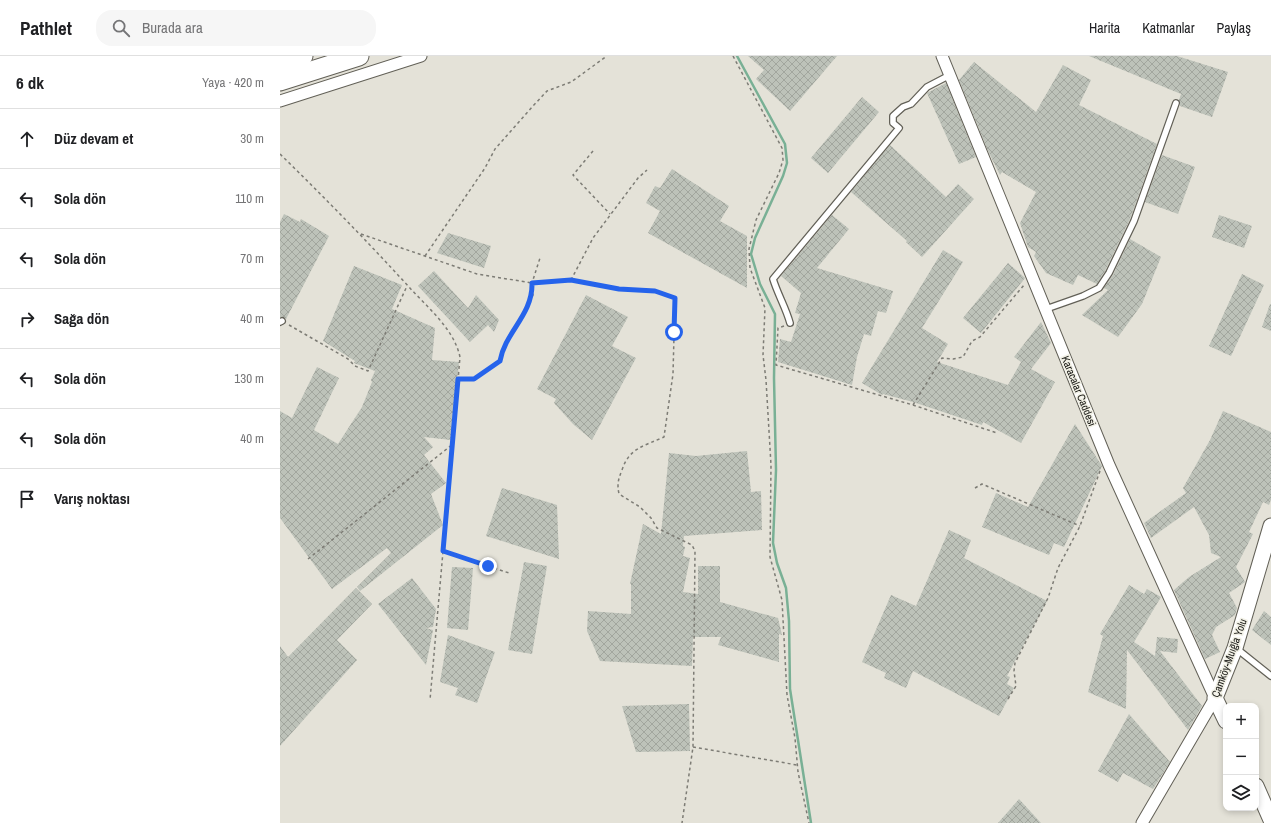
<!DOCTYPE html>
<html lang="tr">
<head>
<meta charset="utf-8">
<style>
	:root { --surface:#fff; --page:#f6f6f6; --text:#202124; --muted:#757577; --line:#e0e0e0 }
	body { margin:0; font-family:"Archivo Narrow",sans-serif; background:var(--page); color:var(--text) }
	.controls { position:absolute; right:12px; bottom:12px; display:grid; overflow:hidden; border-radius:8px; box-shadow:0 2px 6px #0003 }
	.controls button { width:36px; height:36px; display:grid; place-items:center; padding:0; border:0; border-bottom:1px solid var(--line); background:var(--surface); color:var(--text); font:20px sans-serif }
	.stop { position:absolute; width:12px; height:12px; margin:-9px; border:3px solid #2563eb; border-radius:50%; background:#fff }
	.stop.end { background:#2563eb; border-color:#fff; box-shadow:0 1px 4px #0008 }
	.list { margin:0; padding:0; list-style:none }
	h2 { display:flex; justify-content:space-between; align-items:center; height:52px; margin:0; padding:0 16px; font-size:17px }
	h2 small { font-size:13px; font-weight:400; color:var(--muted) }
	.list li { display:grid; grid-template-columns:26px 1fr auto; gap:12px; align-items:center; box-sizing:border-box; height:60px; padding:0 16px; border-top:1px solid var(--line) }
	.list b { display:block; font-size:15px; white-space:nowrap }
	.list em { font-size:13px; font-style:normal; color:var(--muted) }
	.icon { flex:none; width:22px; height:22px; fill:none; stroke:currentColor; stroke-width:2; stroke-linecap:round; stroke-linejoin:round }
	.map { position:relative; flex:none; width:991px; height:767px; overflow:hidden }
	header { display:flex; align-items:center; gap:24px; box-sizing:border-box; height:56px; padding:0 20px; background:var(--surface); border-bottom:1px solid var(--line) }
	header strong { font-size:19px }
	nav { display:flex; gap:22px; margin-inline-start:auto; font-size:14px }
	.search { width:280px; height:36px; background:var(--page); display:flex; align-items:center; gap:10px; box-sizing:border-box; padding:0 14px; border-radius:16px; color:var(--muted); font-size:15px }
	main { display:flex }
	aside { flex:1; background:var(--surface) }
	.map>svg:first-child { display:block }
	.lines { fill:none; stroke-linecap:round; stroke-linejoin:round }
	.stream { stroke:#79b095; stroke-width:2.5 }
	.building { fill:url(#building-cross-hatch) }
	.lane-casing { stroke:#626057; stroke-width:8 }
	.street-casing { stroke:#626057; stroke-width:13 }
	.secondary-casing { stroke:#626057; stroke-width:17 }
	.highway-casing { stroke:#626057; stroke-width:21 }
	.path { stroke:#7d7c75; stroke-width:1.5; stroke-dasharray:3 3; stroke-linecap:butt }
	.lane { stroke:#fff; stroke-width:5.5 }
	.street { stroke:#fff; stroke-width:11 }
	.secondary { stroke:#fff; stroke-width:15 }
	.highway { stroke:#fff; stroke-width:19 }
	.route { stroke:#2563eb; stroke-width:5 }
	.labels { text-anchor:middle; stroke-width:3; stroke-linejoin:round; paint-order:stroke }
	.street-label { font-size:11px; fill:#181814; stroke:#f1f0e5 }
</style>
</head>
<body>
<header>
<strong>Pathlet</strong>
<div class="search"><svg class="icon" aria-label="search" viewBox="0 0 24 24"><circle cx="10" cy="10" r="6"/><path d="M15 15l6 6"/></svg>Burada ara</div>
<nav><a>Harita</a><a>Katmanlar</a><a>Paylaş</a></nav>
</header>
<main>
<aside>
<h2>6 dk<small>Yaya · 420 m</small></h2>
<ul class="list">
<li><svg class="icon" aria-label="ahead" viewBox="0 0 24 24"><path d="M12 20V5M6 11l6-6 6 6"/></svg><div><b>Düz devam et</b></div><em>30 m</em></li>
<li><svg class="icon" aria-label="left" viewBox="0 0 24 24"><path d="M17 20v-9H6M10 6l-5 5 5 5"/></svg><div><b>Sola dön</b></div><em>110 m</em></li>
<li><svg class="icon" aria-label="left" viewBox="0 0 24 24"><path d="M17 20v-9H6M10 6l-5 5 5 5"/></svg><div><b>Sola dön</b></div><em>70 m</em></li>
<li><svg class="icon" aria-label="right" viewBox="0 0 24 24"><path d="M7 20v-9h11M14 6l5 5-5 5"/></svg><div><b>Sağa dön</b></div><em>40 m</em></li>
<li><svg class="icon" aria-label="left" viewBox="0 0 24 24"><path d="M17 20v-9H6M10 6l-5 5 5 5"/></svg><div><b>Sola dön</b></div><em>130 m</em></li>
<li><svg class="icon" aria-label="left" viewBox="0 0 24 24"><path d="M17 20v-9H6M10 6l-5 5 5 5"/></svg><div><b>Sola dön</b></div><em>40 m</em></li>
<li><svg class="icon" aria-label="arrive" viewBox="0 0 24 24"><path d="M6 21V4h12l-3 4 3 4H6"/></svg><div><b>Varış noktası</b></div></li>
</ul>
</aside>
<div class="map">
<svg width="991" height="767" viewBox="0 0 991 767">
	<defs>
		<pattern id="building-cross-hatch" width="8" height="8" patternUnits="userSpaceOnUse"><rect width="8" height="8" fill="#bdc2b9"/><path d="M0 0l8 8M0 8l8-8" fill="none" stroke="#a2a69e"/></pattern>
	</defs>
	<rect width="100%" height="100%" fill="#e4e2d8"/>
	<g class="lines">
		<polyline class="stream" points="457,0 505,88 507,107 503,120 475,182 471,198 480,228 495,258 494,322 496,414 493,487 497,507 506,532 509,565 510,633 531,767"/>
	</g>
	<g class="building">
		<polygon points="468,0 557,0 510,55 476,23 484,14"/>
		<polygon points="809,0 897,0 948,16 932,61 900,50 899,44 901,38"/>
		<polygon points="694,6 756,56 783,9 811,24 799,49 877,88 850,163 825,215 817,228 798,219 793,229 766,217 754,200 756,196 748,191 740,167 756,136 722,116 720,119 708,95 679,24"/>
		<polygon points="666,27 696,101 679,108 647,37"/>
		<polygon points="582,41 599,56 548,117 531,102"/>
		<polygon points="610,89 666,141 678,128 694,143 642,201 626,186 627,185 571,136"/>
		<polygon points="882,99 915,111 898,158 865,146"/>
		<polygon points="392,113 449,150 440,165 467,180 467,232 368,177 380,155 366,147 375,130 380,132"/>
		<polygon points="4,158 20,166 21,163 49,180 6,263 0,261 0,166"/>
		<polygon points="552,159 569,173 537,212 613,235 606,257 598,255 591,280 584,278 577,301 572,329 498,306 500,283 511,286 520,258 515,257 521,237 501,220"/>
		<polygon points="939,159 972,170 964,192 932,181"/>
		<polygon points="168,177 211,190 204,212 157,197"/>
		<polygon points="850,183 881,201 862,248 838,281 802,259 828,234 824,232 833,219"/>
		<polygon points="663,194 683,206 642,272 668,288 657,306 728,329 741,306 734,301 761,266 771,287 751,313 775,326 741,387 703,366 702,369 633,346 603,338 602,339 582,327"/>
		<polygon points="728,207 745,222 701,277 683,262"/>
		<polygon points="74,210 122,229 112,253 155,272 152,304 179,306 171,384 144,381 153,391 144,399 166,427 151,438 163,469 80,535 77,531 111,497 107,492 52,533 0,462 0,355 12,362 37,311 59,322 34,374 58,388 82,351 92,326 91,324 95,315 74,307 75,305 43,285"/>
		<polygon points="154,215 188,252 196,239 219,264 214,276 208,269 190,286 138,230"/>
		<polygon points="962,218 984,229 951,300 929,290"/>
		<polygon points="306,239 348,261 332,290 356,302 312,384 293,368 274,347 276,343 257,333"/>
		<polygon points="990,248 991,248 991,275 982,271"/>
		<polygon points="943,355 991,376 991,444 989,449 983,446 969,476 973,478 956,511 965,526 949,537 957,552 955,559 936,571 932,579 940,596 925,603 894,534 909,521 941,501 931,497 929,479 914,451 871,482 864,467 906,437 903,432 930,384"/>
		<polygon points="795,368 822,410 784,491 774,487 769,499 702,471 716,437 748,451"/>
		<polygon points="467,395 471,436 481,435 482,474 404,480 403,490 405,491 403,500 410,502 403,536 418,538 418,510 440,510 440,546 498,562 502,579 499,578 499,606 438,589 441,581 413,581 412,610 320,605 307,575 308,555 351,558 351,528 350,528 363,468 381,478 389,397 416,400"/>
		<polygon points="222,432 277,449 279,503 206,480"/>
		<polygon points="669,474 691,484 684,502 767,545 727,620 730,621 727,628 734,632 719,660 633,615 626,632 604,622 606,617 582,606 611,539 636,550"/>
		<polygon points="244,506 267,510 252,598 228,594"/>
		<polygon points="172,511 193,512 188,574 167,572"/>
		<polygon points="132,522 156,553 153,571 146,572 153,574 146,609 98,548"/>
		<polygon points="849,529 864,538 867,533 881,541 854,586 875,600 877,581 898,583 897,597 880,595 922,650 908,674 847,594 846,653 808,636 823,580 820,578"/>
		<polygon points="76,532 92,548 57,584 77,604 0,690 0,590 8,601"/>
		<polygon points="984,555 991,561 991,589 972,574"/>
		<polygon points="168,579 215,596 197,647 175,639 178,632 160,626"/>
		<polygon points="409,648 410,695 356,696 342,650"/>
		<polygon points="849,658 890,706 873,733 843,717 838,726 818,715"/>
		<polygon points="739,743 761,767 718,767"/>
	</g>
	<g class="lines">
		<g class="lane-casing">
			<g id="lane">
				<polyline points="766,253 803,240 819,232 829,217 854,165 896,47"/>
				<polyline points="0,266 2,265"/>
				<path d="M 510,267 C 506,252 498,239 493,223 L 619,72 L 613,67 L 613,60 L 623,51 L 631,48 L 647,31 L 670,19"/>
				<polyline points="957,593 991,620"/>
			</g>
		</g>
		<g class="street-casing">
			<g id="street">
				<polyline points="662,0 829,409 935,642 862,767"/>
				<polyline points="0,45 141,0"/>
			</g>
		</g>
		<g class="secondary-casing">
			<g id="secondary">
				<polyline points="946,665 935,642 955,592 991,470"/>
				<polyline points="976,730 991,764"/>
			</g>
		</g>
		<g class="highway-casing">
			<g id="highway">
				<polyline points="0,7 23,0"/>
				<polyline points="0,25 79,0"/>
			</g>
		</g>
		<g class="path">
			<polyline points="453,0 502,92 503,104 499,117 476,164 469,193 470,212 485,252 483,299 486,324 491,409 490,501 502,544 507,639 515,682 518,716 529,767"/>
			<polyline points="313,95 293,119 330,158"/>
			<path d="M 0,98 C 44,141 87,185 129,231 C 148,252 174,273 180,301 L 150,644"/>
			<path d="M 81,178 L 197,218 L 252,227 L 291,224 L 339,233 L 375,235 L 395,242 L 393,318 L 384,381 C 364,390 349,392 342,414 C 338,424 337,428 339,438 L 360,451 L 371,462 L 377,472 L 412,489 L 415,495 L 413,691 L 402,767"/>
			<polyline points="145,200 205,112 215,93 253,50 267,35 291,26 327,0"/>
			<polyline points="291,224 313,182 358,122 367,114"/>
			<polyline points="9,269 68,303 75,310 88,315 127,230"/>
			<polyline points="504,270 498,272 496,309 633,349 717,377"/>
			<polyline points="179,323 194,323 221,305 222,295 239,266 253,239 252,227 260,202"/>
			<polyline points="633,349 662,302 673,303 683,301 692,285 700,281 744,229"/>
			<polyline points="695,432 702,428 800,470"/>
			<polyline points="163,495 229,517"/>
			<polyline points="28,503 173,388"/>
			<polyline points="728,643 736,630 734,615 735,607 768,542 778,512 800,470 820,415"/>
			<polyline points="413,691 517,709"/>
		</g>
		<use href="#lane" class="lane"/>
		<use href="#street" class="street"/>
		<use href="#secondary" class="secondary"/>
		<use href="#highway" class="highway"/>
	</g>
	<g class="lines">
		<path class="route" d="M 208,510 L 163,495 L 178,323 L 194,323 L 220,305 C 225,276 253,259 252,227 L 291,224 L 339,233 L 375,235 L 395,242 L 394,276"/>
	</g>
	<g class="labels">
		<g class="street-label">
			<text transform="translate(799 335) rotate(68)" y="4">Karacalar Caddesi</text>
			<text transform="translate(949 602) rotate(-70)" y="4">Çamköy-Muığla Yolu</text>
		</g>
	</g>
</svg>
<div class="controls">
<button>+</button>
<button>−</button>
<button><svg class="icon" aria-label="layers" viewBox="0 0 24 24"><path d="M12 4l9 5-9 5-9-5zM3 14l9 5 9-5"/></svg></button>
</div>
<div class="stop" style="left:394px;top:276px"></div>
<div class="stop end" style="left:208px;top:510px"></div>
</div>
</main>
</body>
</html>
